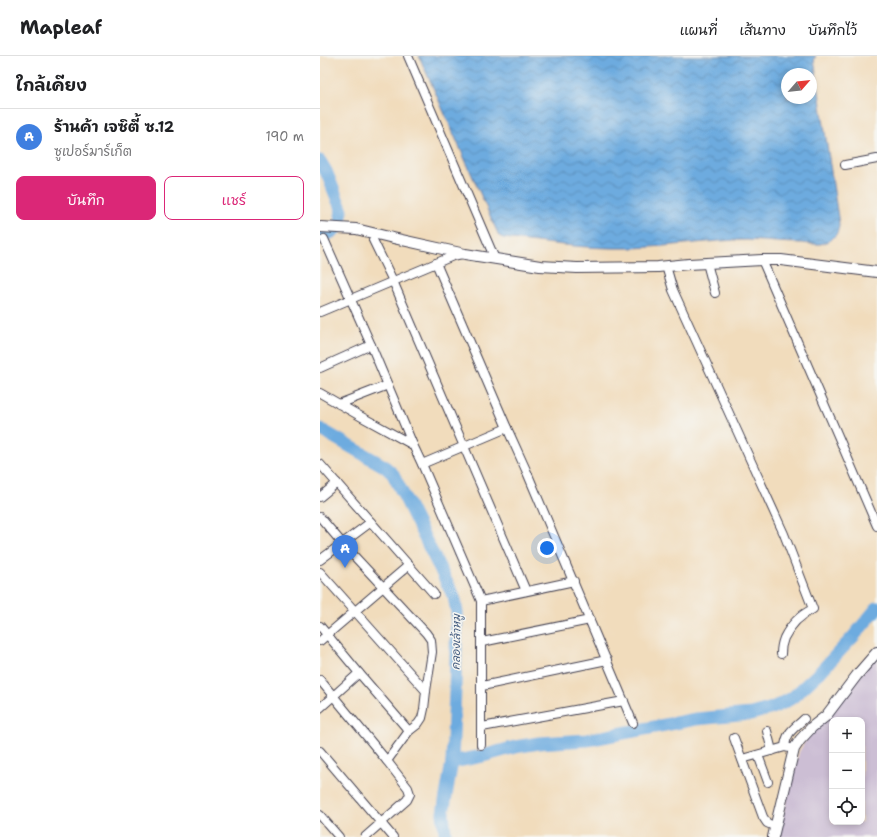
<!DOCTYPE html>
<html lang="th">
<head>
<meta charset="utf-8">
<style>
	:root { --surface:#fff; --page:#f6f6f6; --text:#202124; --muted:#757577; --line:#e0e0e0; --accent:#db2777 }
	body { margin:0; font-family:"Shantell Sans","Playpen Sans Thai",sans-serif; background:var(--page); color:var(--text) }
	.controls { position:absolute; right:12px; bottom:12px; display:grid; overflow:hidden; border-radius:8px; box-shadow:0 2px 6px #0003 }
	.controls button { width:36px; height:36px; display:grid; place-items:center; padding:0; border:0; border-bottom:1px solid var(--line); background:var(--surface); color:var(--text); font:20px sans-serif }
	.compass { position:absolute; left:461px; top:12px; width:36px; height:36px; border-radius:50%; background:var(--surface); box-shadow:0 2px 6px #0003; rotate:62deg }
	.you { position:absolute; left:227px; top:492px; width:14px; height:14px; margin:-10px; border:3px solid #fff; border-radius:50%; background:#1a73e8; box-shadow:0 0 0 6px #1a73e833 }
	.badge { display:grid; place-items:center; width:26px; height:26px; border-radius:50%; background:var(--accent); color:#fff; font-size:13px; font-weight:700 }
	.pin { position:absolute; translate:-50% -33px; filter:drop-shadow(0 1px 2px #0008) }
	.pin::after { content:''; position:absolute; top:21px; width:14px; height:12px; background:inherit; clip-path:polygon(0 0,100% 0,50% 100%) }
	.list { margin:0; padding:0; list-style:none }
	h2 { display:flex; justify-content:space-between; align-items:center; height:52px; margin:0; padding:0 16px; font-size:17px }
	h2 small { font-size:13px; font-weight:400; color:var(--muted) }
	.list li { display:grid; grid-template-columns:26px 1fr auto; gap:12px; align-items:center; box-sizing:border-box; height:56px; padding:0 16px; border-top:1px solid var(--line) }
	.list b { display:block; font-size:15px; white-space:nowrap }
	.list p { margin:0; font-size:13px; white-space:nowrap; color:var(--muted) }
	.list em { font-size:13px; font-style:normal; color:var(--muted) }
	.actions { display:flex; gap:8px; padding:12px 16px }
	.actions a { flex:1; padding:9px 0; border:1px solid var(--accent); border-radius:8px; text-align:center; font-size:14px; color:var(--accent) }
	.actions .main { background:var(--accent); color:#fff }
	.icon { flex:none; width:22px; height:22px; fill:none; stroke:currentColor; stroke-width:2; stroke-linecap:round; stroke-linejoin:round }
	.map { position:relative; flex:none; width:557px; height:781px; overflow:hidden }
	header { display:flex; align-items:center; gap:24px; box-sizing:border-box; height:56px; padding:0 20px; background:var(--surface); border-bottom:1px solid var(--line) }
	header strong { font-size:19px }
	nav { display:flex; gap:22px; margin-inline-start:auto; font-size:14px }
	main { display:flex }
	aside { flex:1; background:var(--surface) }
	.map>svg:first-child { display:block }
	.industrial { fill:#ccbed4; fill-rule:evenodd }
	.water { fill:url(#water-waves); stroke:#48668d; fill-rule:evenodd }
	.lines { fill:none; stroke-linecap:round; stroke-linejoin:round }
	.river { stroke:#6dabdf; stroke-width:13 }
	.minor-casing { stroke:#413e4e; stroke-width:10 }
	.tertiary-casing { stroke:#413e4e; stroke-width:12 }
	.minor { stroke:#fff; stroke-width:8 }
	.tertiary { stroke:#fff; stroke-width:10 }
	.labels { text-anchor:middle; stroke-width:3; stroke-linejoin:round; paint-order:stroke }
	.water-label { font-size:11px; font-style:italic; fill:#40597d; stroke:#f6f6f2 }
</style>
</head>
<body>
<header>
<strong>Mapleaf</strong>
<nav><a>แผนที่</a><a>เส้นทาง</a><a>บันทึกไว้</a></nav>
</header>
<main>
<aside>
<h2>ใกล้เคียง<small></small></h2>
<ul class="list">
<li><span class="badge" style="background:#3f7fe0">A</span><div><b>ร้านค้า เจซิตี้ ซ.12</b><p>ซูเปอร์มาร์เก็ต</p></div><em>190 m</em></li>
</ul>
<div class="actions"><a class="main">บันทึก</a><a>แชร์</a></div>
</aside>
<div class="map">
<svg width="557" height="781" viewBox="0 0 557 781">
	<defs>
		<pattern id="water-waves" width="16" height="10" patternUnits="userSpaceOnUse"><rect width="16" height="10" fill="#6dabdf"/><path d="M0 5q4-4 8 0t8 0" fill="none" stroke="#598bb6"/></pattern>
	</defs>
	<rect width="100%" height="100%" fill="#f6f6f2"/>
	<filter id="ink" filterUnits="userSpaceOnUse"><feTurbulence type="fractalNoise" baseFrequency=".025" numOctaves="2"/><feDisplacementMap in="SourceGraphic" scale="8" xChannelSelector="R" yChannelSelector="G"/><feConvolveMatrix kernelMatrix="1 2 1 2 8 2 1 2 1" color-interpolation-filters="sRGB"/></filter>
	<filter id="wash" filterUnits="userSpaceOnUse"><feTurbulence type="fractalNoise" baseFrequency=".012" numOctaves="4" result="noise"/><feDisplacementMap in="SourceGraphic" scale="16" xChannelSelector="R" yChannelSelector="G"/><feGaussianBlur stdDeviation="0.9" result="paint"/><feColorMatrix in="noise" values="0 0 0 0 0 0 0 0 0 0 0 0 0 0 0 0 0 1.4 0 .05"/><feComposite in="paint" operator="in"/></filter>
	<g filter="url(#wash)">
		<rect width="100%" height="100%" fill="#f1dcbc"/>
		<path class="industrial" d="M 557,599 L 557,781 L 457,781 L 479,696 L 489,678 ZM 512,664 L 542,664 L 542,766 L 512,766 Z"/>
		<path class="water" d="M 99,0 L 496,0 L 494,3 L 519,168 C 519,179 511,186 500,188 C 494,188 488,188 482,187 C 464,187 445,185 427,184 C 388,184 349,191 310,192 C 267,193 225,187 183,182 L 179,180 ZM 467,18 L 491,18 L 491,42 L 467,42 Z"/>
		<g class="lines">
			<g class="river">
				<polyline points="0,105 6,115 22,155 19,170 10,177 0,181"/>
				<polyline points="0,373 64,410 73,418 134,541 137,556 135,634 132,706 123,757 125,776 126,781"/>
				<polyline points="132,706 163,700 195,691 219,687 267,684 376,663 431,658 449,653 461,648 472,642 499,617 533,581 557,552"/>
			</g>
		</g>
	</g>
	<g filter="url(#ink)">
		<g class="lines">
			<g class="minor-casing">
				<g id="minor">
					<polyline points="88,0 175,203"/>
					<polyline points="525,109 557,103"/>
					<polyline points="4,183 51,289 93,389 102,408 161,545 161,689"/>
					<polyline points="53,184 73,225 206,535"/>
					<polyline points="442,204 557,470"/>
					<polyline points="116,207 187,372 206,414 313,667"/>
					<polyline points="387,207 395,237"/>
					<path d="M 346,210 L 353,234 L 464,478 L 493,553 C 480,559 470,570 464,582 C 462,587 461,593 461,598"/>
					<polyline points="0,256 133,200 142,198"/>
					<polyline points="0,312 51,289"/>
					<polyline points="0,337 40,360 93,389"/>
					<polyline points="19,348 68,329"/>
					<polyline points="0,408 114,538"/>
					<polyline points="102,408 187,372"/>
					<polyline points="0,441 17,427"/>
					<polyline points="0,461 22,487 106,577 111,584 112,596 106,635 104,653 102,662 98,668 89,675 67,705"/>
					<polyline points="0,504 51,466"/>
					<polyline points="0,516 106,635"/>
					<polyline points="161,545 254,525"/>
					<polyline points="0,570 39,617 89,675"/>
					<polyline points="0,585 89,509"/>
					<polyline points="162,586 270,564"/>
					<polyline points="0,624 67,705 88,732 90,738 87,744 45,781"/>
					<polyline points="162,630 287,604"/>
					<polyline points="0,652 39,617"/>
					<polyline points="162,671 304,645"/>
					<polyline points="447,675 452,695"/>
					<polyline points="414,682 443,761 447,767 456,771"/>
					<path d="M 465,691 C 466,676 474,673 484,663"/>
					<polyline points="0,695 73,781"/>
					<polyline points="438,699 448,726"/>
					<polyline points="422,703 465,691 474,693"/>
					<polyline points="0,759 19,781"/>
				</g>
			</g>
			<g class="tertiary-casing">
				<g id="tertiary">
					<polyline points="0,171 36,173 73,182 145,198 220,210 257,212 338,211 369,208 442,204 461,204 557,216"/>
					<polyline points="453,781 474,693 480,684 492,671 506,660 537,619 557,596"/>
				</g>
			</g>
			<use href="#minor" class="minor"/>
			<use href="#tertiary" class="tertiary"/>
		</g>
	</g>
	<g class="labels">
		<g class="water-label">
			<text transform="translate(136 586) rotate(-89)" y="4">คลองเล้าหมู</text>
		</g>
	</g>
</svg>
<div class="controls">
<button>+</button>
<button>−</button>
<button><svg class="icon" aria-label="locate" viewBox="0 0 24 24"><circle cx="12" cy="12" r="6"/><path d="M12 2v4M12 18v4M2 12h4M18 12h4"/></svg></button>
</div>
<svg class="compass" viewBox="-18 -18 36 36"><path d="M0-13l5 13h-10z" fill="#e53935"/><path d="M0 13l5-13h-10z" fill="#757577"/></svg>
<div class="you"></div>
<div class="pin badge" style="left:25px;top:512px;background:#3f7fe0">A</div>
</div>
</main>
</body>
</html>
